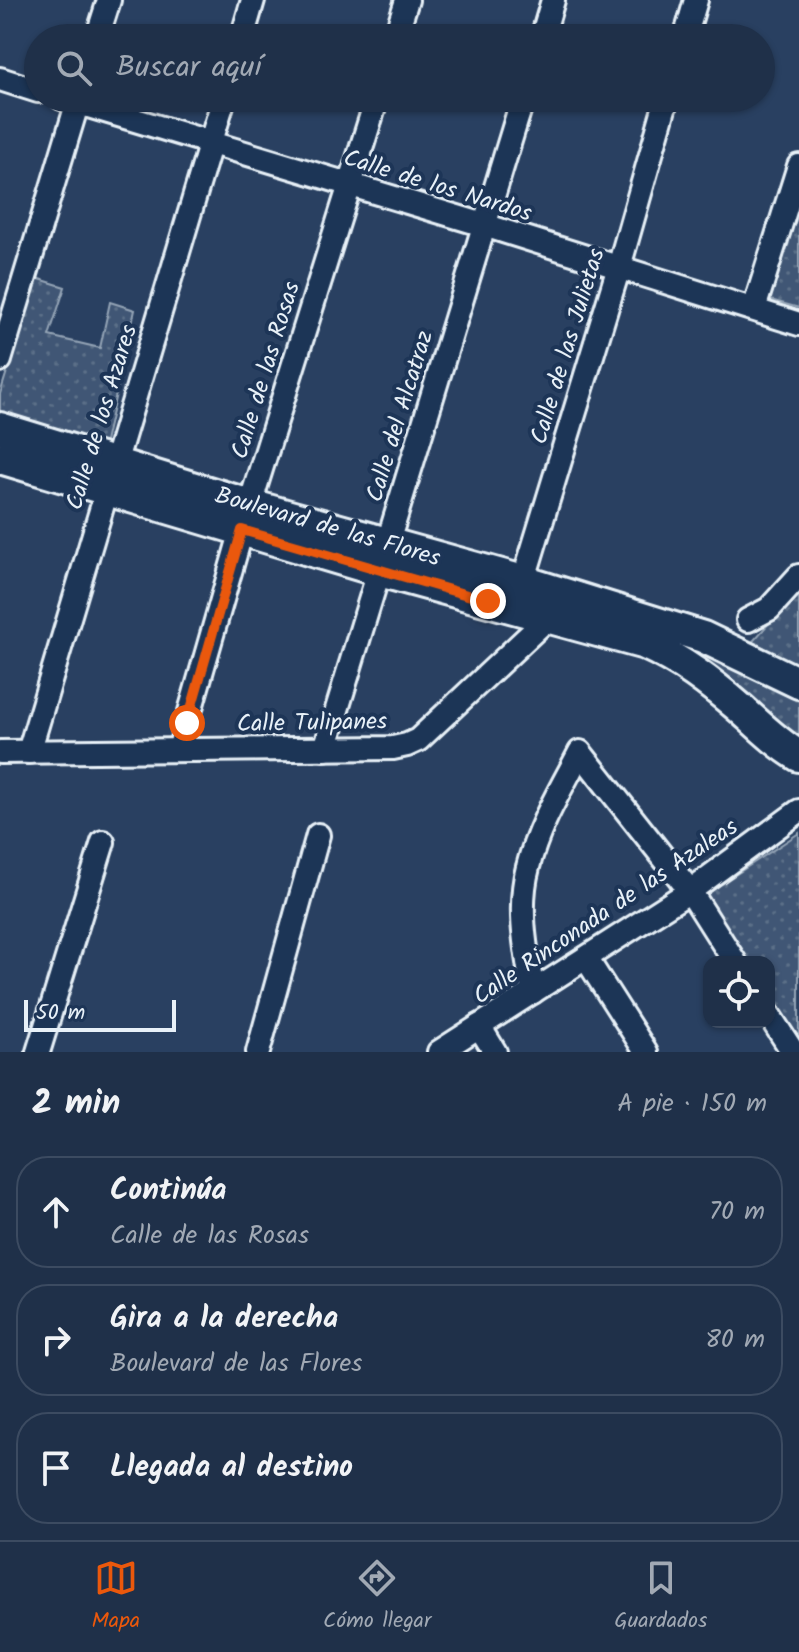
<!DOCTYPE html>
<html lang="es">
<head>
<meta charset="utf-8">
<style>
	:root { --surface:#1f3049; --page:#2c3c53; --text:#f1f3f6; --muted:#a1a9b4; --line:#3c4b61; --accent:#ea580c }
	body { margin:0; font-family:Kalam,sans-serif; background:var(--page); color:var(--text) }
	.controls { position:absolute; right:24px; bottom:24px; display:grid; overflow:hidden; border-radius:16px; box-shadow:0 2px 6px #0004 }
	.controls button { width:72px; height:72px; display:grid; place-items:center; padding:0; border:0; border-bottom:2px solid var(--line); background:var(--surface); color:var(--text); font:40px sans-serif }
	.scale { position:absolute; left:24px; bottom:20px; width:152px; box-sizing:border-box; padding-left:8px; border:4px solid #e8f1f8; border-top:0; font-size:22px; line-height:28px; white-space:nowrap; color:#e8f1f8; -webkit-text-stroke:6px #1d3557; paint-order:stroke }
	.stop { position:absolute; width:24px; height:24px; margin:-18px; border:6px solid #ea580c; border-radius:50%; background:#fff }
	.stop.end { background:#ea580c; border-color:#fff; box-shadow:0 2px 8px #0008 }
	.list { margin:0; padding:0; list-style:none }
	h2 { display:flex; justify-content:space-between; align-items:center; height:104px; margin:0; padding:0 32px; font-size:34px }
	h2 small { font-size:26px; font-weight:400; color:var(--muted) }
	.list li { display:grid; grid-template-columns:52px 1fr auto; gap:24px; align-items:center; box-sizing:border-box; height:112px; margin:0 16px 16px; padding:0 16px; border:2px solid var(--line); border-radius:32px }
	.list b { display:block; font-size:30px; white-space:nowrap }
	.list p { margin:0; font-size:26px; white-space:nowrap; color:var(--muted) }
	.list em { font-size:26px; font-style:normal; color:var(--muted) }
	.icon { flex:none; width:44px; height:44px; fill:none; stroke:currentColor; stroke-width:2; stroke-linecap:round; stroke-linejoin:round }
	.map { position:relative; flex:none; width:799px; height:1052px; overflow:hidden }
	.search { position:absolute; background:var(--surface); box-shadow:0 2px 6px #0004; left:24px; right:24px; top:24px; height:88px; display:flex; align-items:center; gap:20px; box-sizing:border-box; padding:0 28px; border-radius:44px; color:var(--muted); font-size:30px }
	.sheet { height:488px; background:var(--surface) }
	nav { display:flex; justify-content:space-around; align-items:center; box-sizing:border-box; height:112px; border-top:2px solid var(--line); background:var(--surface); font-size:22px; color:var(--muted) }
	nav a { display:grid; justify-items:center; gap:4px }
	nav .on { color:var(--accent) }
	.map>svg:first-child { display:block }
	.park { fill:url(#park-dots); stroke:#94a4b6; stroke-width:2 }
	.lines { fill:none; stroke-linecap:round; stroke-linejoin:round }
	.street-casing { stroke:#e8f1f8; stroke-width:28 }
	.secondary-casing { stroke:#e8f1f8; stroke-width:36 }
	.street { stroke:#1d3557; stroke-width:22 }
	.secondary { stroke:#1d3557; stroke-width:30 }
	.route { stroke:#ea580c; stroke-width:10 }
	.labels { text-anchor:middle; stroke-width:8; stroke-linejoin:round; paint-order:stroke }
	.street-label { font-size:24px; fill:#e8f1f8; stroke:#1d3557 }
</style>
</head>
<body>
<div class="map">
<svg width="799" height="1052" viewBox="0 0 799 1052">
	<defs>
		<pattern id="park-dots" width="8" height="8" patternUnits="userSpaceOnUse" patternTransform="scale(2)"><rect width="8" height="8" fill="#415774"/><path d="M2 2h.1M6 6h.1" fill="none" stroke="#5c7089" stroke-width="1.8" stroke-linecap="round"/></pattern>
	</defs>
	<rect width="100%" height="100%" fill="#294061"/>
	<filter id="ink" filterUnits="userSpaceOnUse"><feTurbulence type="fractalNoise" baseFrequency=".0125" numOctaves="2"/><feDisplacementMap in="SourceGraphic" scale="16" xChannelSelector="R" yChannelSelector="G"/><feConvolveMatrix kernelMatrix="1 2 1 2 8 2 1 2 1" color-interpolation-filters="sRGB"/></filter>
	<g filter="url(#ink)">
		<g class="park">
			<polygon points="799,205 799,308 767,299"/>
			<polygon points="36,278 65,287 49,336 100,348 110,302 135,310 103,451 0,418 0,394"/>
			<polygon points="799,590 799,678 745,650"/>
			<polygon points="668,646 701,654 799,701 799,751"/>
			<polygon points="799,833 799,1045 769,998 769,962 745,962 703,896"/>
		</g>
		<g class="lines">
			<g class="street-casing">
				<g id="street">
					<polyline points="97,38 109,0"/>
					<polyline points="242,38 253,0"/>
					<polyline points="395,38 407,0"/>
					<polyline points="542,38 553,0"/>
					<polyline points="685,38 696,0"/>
					<polyline points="0,79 38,91"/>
					<polyline points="62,98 484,225 799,324"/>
					<polyline points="754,309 799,166"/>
					<polyline points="0,360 79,98"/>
					<polyline points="519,595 619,267 667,98"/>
					<polyline points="748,620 769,609 799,576"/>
					<polyline points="325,749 523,98"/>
					<polyline points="179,750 242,530 377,98"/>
					<polyline points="0,752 393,748 407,745 418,740 549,617 553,606"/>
					<polyline points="29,752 224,98"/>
					<polyline points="586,958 646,1052"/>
					<path d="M 533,992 C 526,951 517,908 528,867 C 538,826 561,789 580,752 L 690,891 L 735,962"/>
					<polyline points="769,1015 793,1052"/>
					<polyline points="479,1026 495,1052"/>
					<polyline points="38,1052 103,842"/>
					<polyline points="258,1052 318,835"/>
					<polyline points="439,1052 690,891 799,811"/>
				</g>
			</g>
			<g class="secondary-casing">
				<g id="secondary">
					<polyline points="0,428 250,505 523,581 703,637 799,683"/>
					<path d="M 0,458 L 379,571 L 645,644 C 681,660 711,683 740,708 C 759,725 777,743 799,756"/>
				</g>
			</g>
			<use href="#street" class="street"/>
			<use href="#secondary" class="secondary"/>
		</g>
	</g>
	<g class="lines" filter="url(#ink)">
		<polyline class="route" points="187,723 242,530 488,601"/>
	</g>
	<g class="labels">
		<g class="street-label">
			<text transform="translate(438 185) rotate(17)" y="8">Calle de los Nardos</text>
			<text transform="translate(567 346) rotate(-73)" y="8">Calle de las Julietas</text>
			<text transform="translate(265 370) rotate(-73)" y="8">Calle de las Rosas</text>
			<text transform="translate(399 416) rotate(-73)" y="8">Calle del Alcatraz</text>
			<text transform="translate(101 417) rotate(-73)" y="8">Calle de los Azares</text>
			<text transform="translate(328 526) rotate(16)" y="8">Boulevard de las Flores</text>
			<text transform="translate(312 722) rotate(-1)" y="8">Calle Tulipanes</text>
			<text transform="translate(605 911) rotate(-34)" y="8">Calle Rinconada de las Azaleas</text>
		</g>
	</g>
</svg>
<div class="controls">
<button><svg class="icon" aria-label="locate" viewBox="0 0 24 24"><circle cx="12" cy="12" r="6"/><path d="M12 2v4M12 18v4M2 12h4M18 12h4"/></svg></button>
</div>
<div class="scale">50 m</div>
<div class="stop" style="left:187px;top:723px"></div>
<div class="stop end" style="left:488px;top:601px"></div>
<div class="search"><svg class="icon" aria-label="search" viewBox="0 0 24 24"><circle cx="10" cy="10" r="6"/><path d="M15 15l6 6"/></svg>Buscar aquí</div>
</div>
<section class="sheet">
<h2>2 min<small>A pie · 150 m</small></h2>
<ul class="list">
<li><svg class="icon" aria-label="ahead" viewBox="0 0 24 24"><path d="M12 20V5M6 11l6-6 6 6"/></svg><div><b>Continúa</b><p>Calle de las Rosas</p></div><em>70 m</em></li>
<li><svg class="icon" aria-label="right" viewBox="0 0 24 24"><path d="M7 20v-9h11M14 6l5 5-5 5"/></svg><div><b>Gira a la derecha</b><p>Boulevard de las Flores</p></div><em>80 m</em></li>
<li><svg class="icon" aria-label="arrive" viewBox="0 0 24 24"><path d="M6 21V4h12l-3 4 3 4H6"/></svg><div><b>Llegada al destino</b></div></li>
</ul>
</section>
<nav>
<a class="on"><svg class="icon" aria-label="map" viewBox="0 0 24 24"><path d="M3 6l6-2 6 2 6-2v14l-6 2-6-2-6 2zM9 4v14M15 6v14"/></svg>Mapa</a>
<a><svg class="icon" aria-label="directions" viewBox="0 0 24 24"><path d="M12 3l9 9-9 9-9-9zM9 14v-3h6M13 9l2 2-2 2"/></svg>Cómo llegar</a>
<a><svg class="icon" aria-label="saved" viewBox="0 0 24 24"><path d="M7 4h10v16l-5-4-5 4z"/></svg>Guardados</a>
</nav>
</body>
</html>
